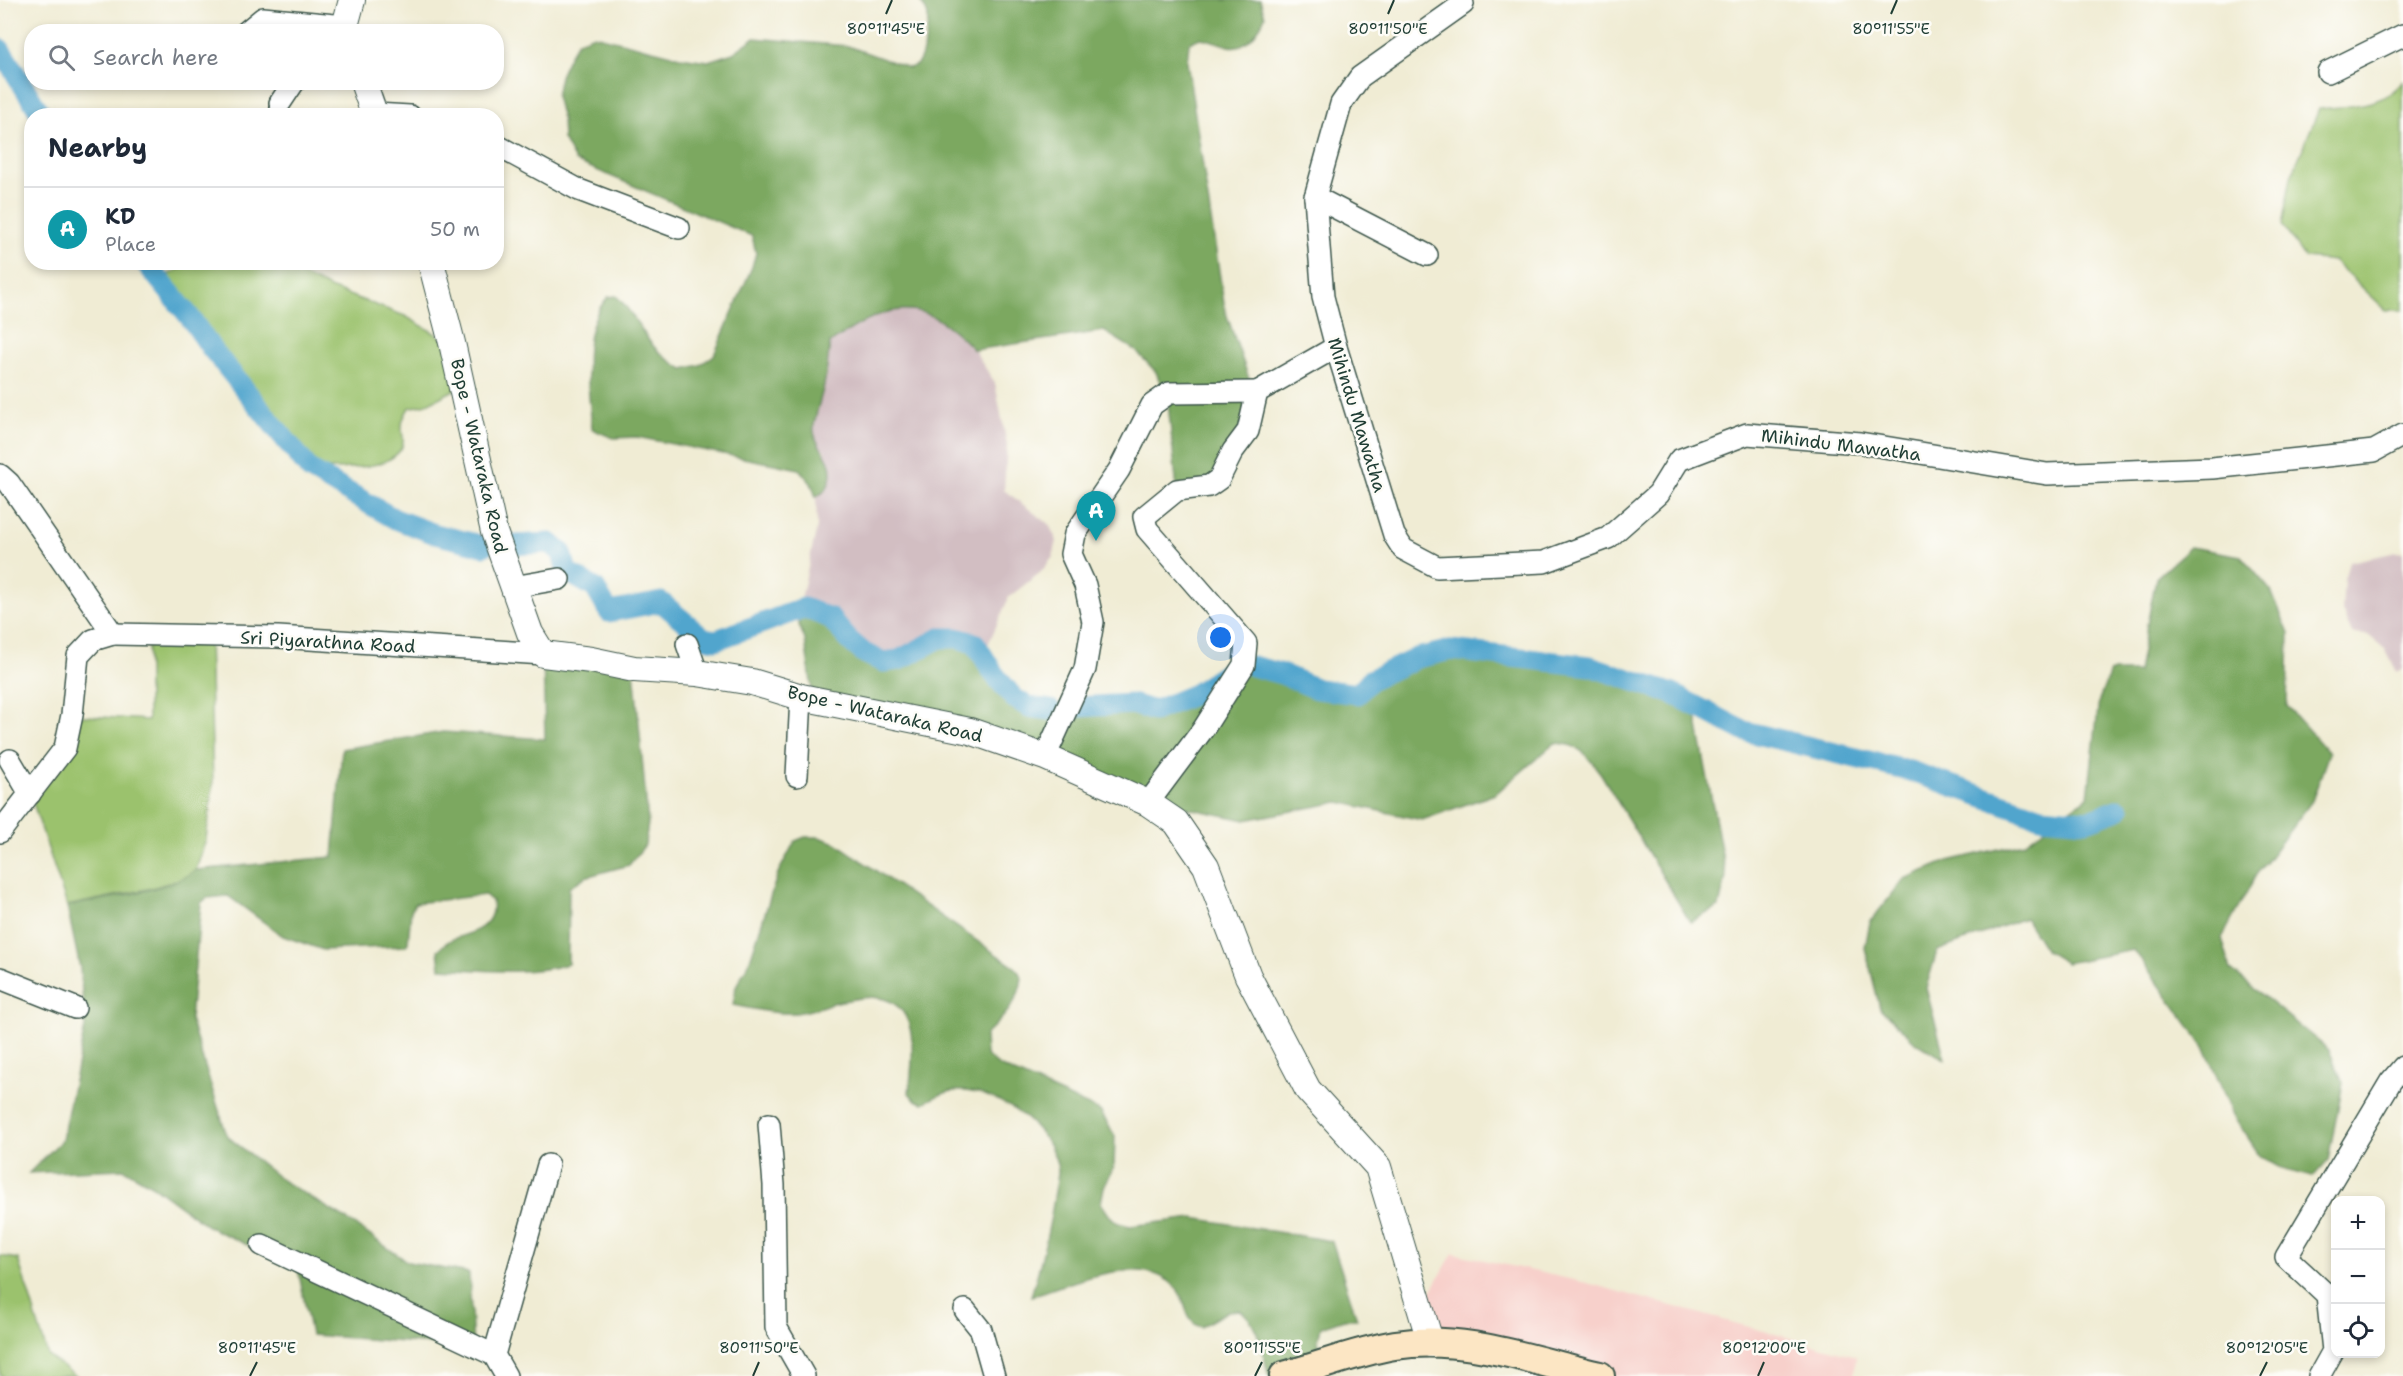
<!DOCTYPE html>
<html lang="en">
<head>
<meta charset="utf-8">
<style>
	:root { --surface:#fff; --page:#f6f6f7; --text:#1f2937; --muted:#747a83; --line:#e0e1e3; --accent:#0f766e }
	body { margin:0; font-family:"Shantell Sans",sans-serif; background:var(--page); color:var(--text) }
	.controls { position:absolute; right:18px; bottom:18px; display:grid; overflow:hidden; border-radius:12px; box-shadow:0 3px 9px #0003 }
	.controls button { width:54px; height:54px; display:grid; place-items:center; padding:0; border:0; border-bottom:2px solid var(--line); background:var(--surface); color:var(--text); font:30px sans-serif }
	.you { position:absolute; left:1221px; top:638px; width:21px; height:21px; margin:-15px; border:4px solid #fff; border-radius:50%; background:#1a73e8; box-shadow:0 0 0 9px #1a73e833 }
	.badge { display:grid; place-items:center; width:39px; height:39px; border-radius:50%; background:var(--accent); color:#fff; font-size:20px; font-weight:700 }
	.pin { position:absolute; translate:-50% -50px; filter:drop-shadow(0 2px 3px #0008) }
	.pin::after { content:''; position:absolute; top:32px; width:21px; height:18px; background:inherit; clip-path:polygon(0 0,100% 0,50% 100%) }
	.list { margin:0; padding:0; list-style:none }
	h2 { display:flex; justify-content:space-between; align-items:center; height:78px; margin:0; padding:0 24px; font-size:26px }
	h2 small { font-size:20px; font-weight:400; color:var(--muted) }
	.list li { display:grid; grid-template-columns:39px 1fr auto; gap:18px; align-items:center; box-sizing:border-box; height:84px; padding:0 24px; border-top:2px solid var(--line) }
	.list b { display:block; font-size:22px; white-space:nowrap }
	.list p { margin:0; font-size:20px; white-space:nowrap; color:var(--muted) }
	.list em { font-size:20px; font-style:normal; color:var(--muted) }
	.icon { flex:none; width:33px; height:33px; fill:none; stroke:currentColor; stroke-width:2; stroke-linecap:round; stroke-linejoin:round }
	.map { position:relative; flex:none; width:2403px; height:1376px; overflow:hidden }
	.search { position:absolute; background:var(--surface); box-shadow:0 3px 9px #0003; left:24px; top:24px; width:480px; height:66px; display:flex; align-items:center; gap:15px; box-sizing:border-box; padding:0 21px; border-radius:24px; color:var(--muted); font-size:22px }
	.panel { position:absolute; background:var(--surface); box-shadow:0 3px 9px #0003; left:24px; top:108px; width:480px; height:162px; border-radius:24px }
	.map>svg:first-child { display:block }
	.built { fill:#f7d0cb }
	.industrial { fill:#d2bec2 }
	.green { fill:#9bc26d; stroke:#5d8050; stroke-width:1.5 }
	.forest { fill:#7ca860; stroke:#4e724a; stroke-width:1.5 }
	.lines { fill:none; stroke-linecap:round; stroke-linejoin:round }
	.canal { stroke:#51a5cd; stroke-width:21 }
	.minor-casing { stroke:#3e574c; stroke-width:24 }
	.tertiary-casing { stroke:#3e574c; stroke-width:28 }
	.secondary-casing { stroke:#3e574c; stroke-width:32 }
	.minor { stroke:#fff; stroke-width:21 }
	.tertiary { stroke:#fff; stroke-width:26 }
	.secondary { stroke:#fce6c4; stroke-width:28 }
	.ticks { fill:none; stroke:#1f3d34; stroke-width:2 }
	.labels { text-anchor:middle; stroke-width:5; stroke-linejoin:round; paint-order:stroke }
	.street-label { font-size:18px; fill:#1f3d34; stroke:#fdfcf7 }
	.ticks-label { font-size:15px; text-anchor:middle; fill:#1f3d34; stroke:#fdfcf7; stroke-width:5; stroke-linejoin:round; paint-order:stroke }
</style>
</head>
<body>
<div class="map">
<svg width="2403" height="1376" viewBox="0 0 2403 1376">
	<rect width="100%" height="100%" fill="#fdfcf7"/>
	<filter id="ink" filterUnits="userSpaceOnUse"><feTurbulence type="fractalNoise" baseFrequency=".0167" numOctaves="2"/><feDisplacementMap in="SourceGraphic" scale="12" xChannelSelector="R" yChannelSelector="G"/><feConvolveMatrix kernelMatrix="1 2 1 2 8 2 1 2 1" color-interpolation-filters="sRGB"/></filter>
	<filter id="wash" filterUnits="userSpaceOnUse"><feTurbulence type="fractalNoise" baseFrequency=".008" numOctaves="4" result="noise"/><feDisplacementMap in="SourceGraphic" scale="24" xChannelSelector="R" yChannelSelector="G"/><feGaussianBlur stdDeviation="1.35" result="paint"/><feColorMatrix in="noise" values="0 0 0 0 0 0 0 0 0 0 0 0 0 0 0 0 0 1.4 0 .05"/><feComposite in="paint" operator="in"/></filter>
	<g filter="url(#wash)">
		<rect width="100%" height="100%" fill="#f0ecd4"/>
		<polygon class="built" points="1453,1253 1587,1283 1856,1356 1854,1376 1600,1376 1431,1344 1420,1311"/>
		<g class="industrial">
			<polygon points="903,310 925,312 953,327 974,350 995,383 1007,445 1004,490 1050,525 1057,541 1053,557 1041,572 1009,597 983,656 974,643 940,638 899,660 883,662 864,653 849,640 830,618 811,610 799,608 817,527 816,497 821,494 825,451 816,441 813,428 824,383 830,343 856,325 881,312"/>
			<polygon points="2397,552 2403,553 2403,669 2397,672 2385,649 2368,635 2352,634 2342,611 2344,579 2349,562"/>
		</g>
		<g class="green">
			<path d="M 2403,81 L 2403,310 L 2386,310 L 2334,261 L 2305,258 L 2282,225 L 2291,177 L 2319,109 C 2347,106 2385,107 2403,81 Z"/>
			<path d="M 190,263 L 268,263 L 286,267 L 330,288 L 405,316 L 452,343 L 462,386 L 427,404 L 409,408 C 405,414 402,419 402,426 C 401,434 406,441 401,449 C 386,472 335,468 310,470 L 211,348 L 189,316 L 159,279 Z"/>
			<polygon points="148,633 209,637 213,785 206,839 196,870 187,877 152,888 67,906 30,794 72,715 148,720"/>
			<polygon points="0,1256 18,1259 48,1356 76,1376 0,1376"/>
		</g>
		<g class="forest">
			<path d="M 919,0 L 1260,0 L 1265,16 C 1260,30 1246,50 1229,46 C 1219,44 1211,39 1200,38 L 1189,43 L 1187,62 L 1225,310 L 1255,396 L 1219,479 L 1177,490 L 1168,403 L 1156,372 L 1135,350 L 1104,331 L 974,350 C 921,293 889,302 830,343 C 828,357 827,371 824,385 C 821,398 816,412 814,425 C 811,447 836,454 830,480 C 828,489 823,493 816,497 L 811,483 L 799,469 L 637,437 L 613,438 L 592,429 C 589,387 577,331 608,297 L 616,296 C 630,308 639,327 650,342 C 659,354 670,361 683,369 L 700,365 L 714,355 L 752,267 L 756,253 L 752,236 L 575,161 L 563,139 L 562,119 L 556,96 L 560,76 L 571,52 L 578,41 L 594,35 L 680,57 L 708,61 L 733,53 L 754,38 L 848,46 L 909,68 C 912,67 915,66 917,64 C 924,58 928,26 928,17 C 927,10 923,5 919,0 Z"/>
			<polygon points="2190,547 2241,556 2271,591 2289,634 2287,706 2329,753 2312,801 2256,875 2222,938 2231,970 2329,1050 2343,1083 2328,1160 2313,1177 2285,1170 2260,1156 2233,1115 2205,1048 2134,950 2066,963 2046,951 2025,918 1937,951 1926,988 1945,1059 1917,1044 1880,1008 1865,948 1870,922 1904,879 1948,861 2024,843 2088,797 2099,700 2110,672 2138,672 2156,578"/>
			<path d="M 799,608 C 822,604 836,627 850,641 C 858,649 869,657 880,661 C 902,670 930,634 956,638 C 961,638 969,641 973,643 C 980,647 985,659 989,665 C 998,681 1009,697 1025,705 C 1046,715 1071,700 1092,699 C 1113,697 1136,705 1155,711 L 1195,694 L 1241,662 L 1282,674 L 1317,689 L 1358,694 L 1370,680 L 1417,658 L 1451,650 L 1590,666 L 1673,694 L 1694,705 L 1726,876 L 1719,907 L 1690,922 L 1601,774 C 1586,755 1581,744 1555,743 L 1495,794 L 1422,820 L 1339,802 L 1245,820 L 1149,800 L 1060,757 L 813,697 L 805,640 L 799,625 Z"/>
			<path d="M 543,654 L 634,669 L 648,823 L 645,845 L 629,865 L 585,877 L 569,888 L 568,964 C 528,976 481,970 440,968 L 438,950 C 443,946 447,941 453,939 C 472,933 496,927 492,901 L 485,895 L 415,903 L 411,911 L 408,943 L 405,946 L 323,950 L 283,936 L 228,896 L 207,898 L 201,903 L 190,1019 L 227,1136 L 283,1181 L 346,1219 L 408,1262 L 469,1273 L 473,1347 L 311,1335 L 298,1269 L 209,1227 L 153,1186 L 124,1169 L 29,1173 L 62,1140 L 85,1027 L 80,968 L 67,906 C 102,899 168,891 196,870 L 333,857 L 342,749 L 443,732 L 545,739 Z"/>
			<path d="M 805,837 L 819,837 L 836,843 L 1016,968 L 1022,978 C 1019,1003 1003,1018 985,1035 L 986,1055 L 999,1066 L 1100,1111 L 1115,1136 L 1114,1167 L 1104,1187 L 1101,1203 L 1109,1215 L 1118,1223 L 1130,1226 L 1193,1218 L 1332,1241 L 1357,1319 L 1344,1319 L 1321,1327 L 1318,1339 L 1321,1366 L 1284,1376 L 1269,1376 C 1262,1353 1260,1324 1240,1310 L 1228,1311 L 1201,1327 C 1184,1322 1187,1301 1177,1289 C 1145,1250 1070,1284 1031,1296 C 1041,1263 1049,1232 1054,1198 C 1055,1189 1058,1179 1058,1170 C 1053,1127 994,1087 953,1091 C 943,1092 932,1099 923,1103 L 915,1100 L 909,1093 C 912,1064 922,1010 884,999 C 871,995 855,999 842,1001 C 829,1003 816,1010 802,1012 C 783,1016 753,1009 733,1005 L 736,986 L 749,963 L 778,873 L 795,841 Z"/>
		</g>
		<g class="lines">
			<g class="canal">
				<polyline points="0,49 42,116"/>
				<polyline points="145,262 189,316 211,348 310,470 395,519 435,534 484,546"/>
				<polyline points="514,545 550,543 562,553 567,572 595,588 609,612 661,602 704,638 716,640 804,608 830,618 849,640 864,653 883,662 899,660 940,638 957,638 975,643 994,674 1014,698 1029,707 1051,710"/>
				<polyline points="1252,666 1282,674 1317,689 1358,694 1370,680 1417,658 1451,650 1590,666 1673,694 1744,731 1910,771 2041,817 2087,821 2119,809"/>
				<polyline points="1075,707 1132,704 1154,711 1195,694 1240,664"/>
			</g>
		</g>
	</g>
	<g filter="url(#ink)">
		<g class="lines">
			<g class="minor-casing">
				<g id="minor">
					<polyline points="1463,4 1360,77 1341,104 1315,197 1323,297 1336,347 1394,535 1403,549 1437,567 1544,562 1608,538 1658,494 1679,460 1747,434 1860,443 2047,474 2212,468 2374,451 2403,435"/>
					<polyline points="246,32 263,18 345,26 340,32"/>
					<polyline points="2328,72 2403,35"/>
					<polyline points="280,103 294,82"/>
					<polyline points="375,114 410,116"/>
					<polyline points="496,145 579,190 679,228"/>
					<polyline points="1315,197 1427,255"/>
					<polyline points="0,475 9,483 113,634 93,640 78,656 72,715 65,748 0,832"/>
					<polyline points="513,587 559,579"/>
					<polyline points="113,634 278,637 543,654"/>
					<polyline points="687,644 697,673"/>
					<polyline points="1045,757 1085,669 1093,622 1085,585 1071,554 1075,534 1119,470 1152,405 1169,393 1257,392"/>
					<polyline points="10,760 30,794"/>
					<polyline points="797,776 801,697"/>
					<polyline points="1148,803 1204,728 1244,665 1246,643 1147,529 1144,517 1177,490 1209,486 1219,479 1233,451 1248,431 1257,392 1336,347"/>
					<polyline points="0,978 75,1008"/>
					<polyline points="769,1124 774,1185 776,1327 804,1376"/>
					<polyline points="262,1245 494,1355"/>
					<polyline points="965,1310 981,1330 994,1376"/>
					<polyline points="506,1376 494,1355 548,1165"/>
					<polyline points="2319,1376 2333,1351 2327,1295 2286,1257 2391,1081 2403,1067"/>
				</g>
			</g>
			<g class="tertiary-casing">
				<g id="tertiary">
					<polyline points="346,32 345,26 352,0"/>
					<polyline points="363,82 375,116"/>
					<polyline points="431,262 452,343 494,532 530,633 543,654 591,660 634,669 697,673 752,682 801,697 970,731 1045,757 1148,803 1176,822 1206,866 1248,976 1308,1090 1378,1167 1431,1344"/>
				</g>
			</g>
			<g class="secondary-casing">
				<path id="secondary" d="M 1284,1376 C 1321,1366 1358,1351 1395,1345 C 1465,1334 1533,1361 1600,1376"/>
			</g>
			<use href="#minor" class="minor"/>
			<use href="#tertiary" class="tertiary"/>
			<use href="#secondary" class="secondary"/>
		</g>
	</g>
	<path class="ticks" d="M 886,14 L 892,0M 1388,14 L 1394,0M 1891,14 L 1897,0M 250,1376 L 257,1362M 753,1376 L 759,1362M 1255,1376 L 1262,1362M 1758,1376 L 1764,1362M 2260,1376 L 2267,1362"/>
	<g class="labels">
		<g class="street-label">
			<text transform="translate(1357 415) rotate(73)" y="6">Mihindu Mawatha</text>
			<text transform="translate(1841 445) rotate(7)" y="6">Mihindu Mawatha</text>
			<text transform="translate(479 456) rotate(77)" y="6">Bope - Wataraka Road</text>
			<text transform="translate(328 642) rotate(3)" y="6">Sri Piyarathna Road</text>
			<text transform="translate(885 714) rotate(13)" y="6">Bope - Wataraka Road</text>
		</g>
	</g>
	<g class="ticks-label">
		<text x="886" y="34">80°11'45"E</text>
		<text x="1388" y="34">80°11'50"E</text>
		<text x="1891" y="34">80°11'55"E</text>
		<text x="257" y="1353">80°11'45"E</text>
		<text x="759" y="1353">80°11'50"E</text>
		<text x="1262" y="1353">80°11'55"E</text>
		<text x="1764" y="1353">80°12'00"E</text>
		<text x="2267" y="1353">80°12'05"E</text>
	</g>
</svg>
<div class="controls">
<button>+</button>
<button>−</button>
<button><svg class="icon" aria-label="locate" viewBox="0 0 24 24"><circle cx="12" cy="12" r="6"/><path d="M12 2v4M12 18v4M2 12h4M18 12h4"/></svg></button>
</div>
<div class="you"></div>
<div class="pin badge" style="left:1096px;top:541px;background:#0f9aa8">A</div>
<div class="search"><svg class="icon" aria-label="search" viewBox="0 0 24 24"><circle cx="10" cy="10" r="6"/><path d="M15 15l6 6"/></svg>Search here</div>
<section class="panel">
<h2>Nearby<small></small></h2>
<ul class="list">
<li><span class="badge" style="background:#0f9aa8">A</span><div><b>KD</b><p>Place</p></div><em>50 m</em></li>
</ul>
</section>
</div>
</body>
</html>
